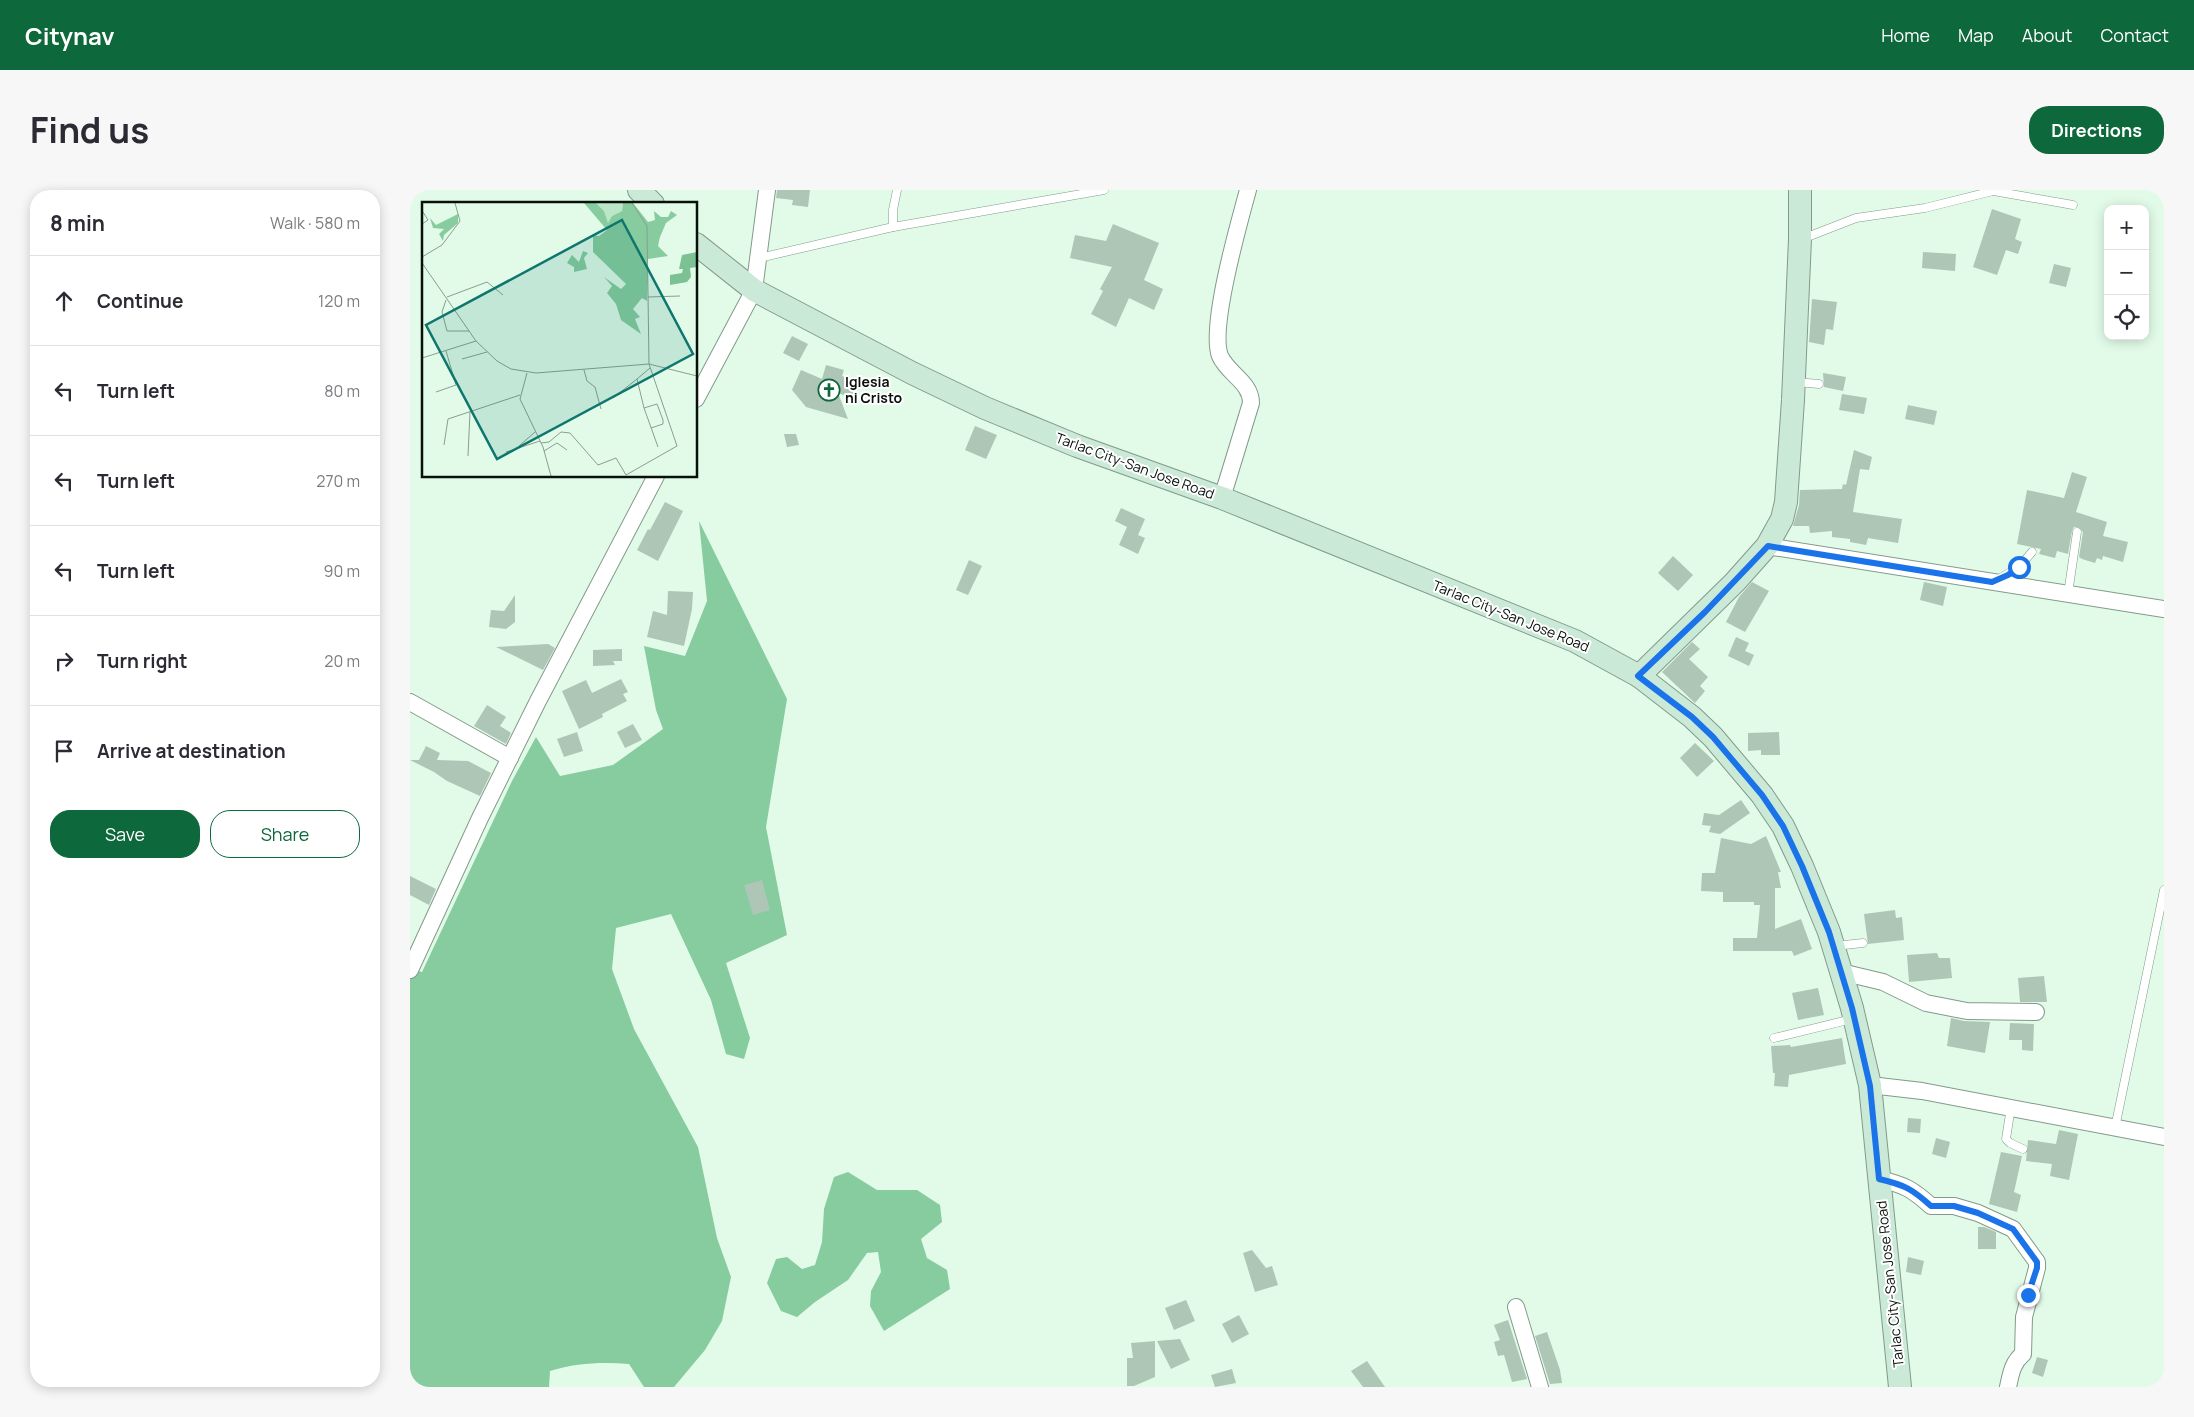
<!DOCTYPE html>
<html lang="en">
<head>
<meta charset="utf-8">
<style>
	:root { --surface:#fff; --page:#f7f7f7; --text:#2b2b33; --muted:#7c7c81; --line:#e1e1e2; --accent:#0d683b }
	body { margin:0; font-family:Manrope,sans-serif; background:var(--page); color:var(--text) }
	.controls { position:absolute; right:15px; top:15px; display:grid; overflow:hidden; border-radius:10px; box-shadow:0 2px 12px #0003 }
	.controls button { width:45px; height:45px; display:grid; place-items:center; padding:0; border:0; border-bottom:1px solid var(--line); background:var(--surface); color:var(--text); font:25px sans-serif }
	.stop { position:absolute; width:15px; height:15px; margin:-11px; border:4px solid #1a73e8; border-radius:50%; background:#fff }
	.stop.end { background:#1a73e8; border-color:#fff; box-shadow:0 1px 5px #0008 }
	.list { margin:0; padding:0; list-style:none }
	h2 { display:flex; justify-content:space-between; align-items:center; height:65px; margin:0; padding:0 20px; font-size:21px }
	h2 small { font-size:16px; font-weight:400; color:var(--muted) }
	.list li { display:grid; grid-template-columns:32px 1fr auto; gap:15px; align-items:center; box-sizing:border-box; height:90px; padding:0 20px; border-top:1px solid var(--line) }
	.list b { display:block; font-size:19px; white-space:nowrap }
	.list em { font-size:16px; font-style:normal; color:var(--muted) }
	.actions { display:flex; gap:10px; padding:15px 20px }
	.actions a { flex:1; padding:11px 0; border:1px solid var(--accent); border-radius:20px; text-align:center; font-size:18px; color:var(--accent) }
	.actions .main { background:var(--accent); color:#fff }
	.icon { flex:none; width:28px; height:28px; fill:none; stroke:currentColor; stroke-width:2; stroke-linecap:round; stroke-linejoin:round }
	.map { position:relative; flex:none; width:1754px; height:1197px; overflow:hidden; border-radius:20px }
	header { display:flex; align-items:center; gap:30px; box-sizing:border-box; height:70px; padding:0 25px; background:var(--accent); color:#fff }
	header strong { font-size:24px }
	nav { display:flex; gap:28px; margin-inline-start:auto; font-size:18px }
	.intro { display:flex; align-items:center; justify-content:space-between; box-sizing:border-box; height:120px; padding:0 30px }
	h1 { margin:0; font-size:35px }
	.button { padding:12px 22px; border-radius:20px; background:var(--accent); color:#fff; font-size:18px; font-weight:700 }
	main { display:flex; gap:30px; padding:0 30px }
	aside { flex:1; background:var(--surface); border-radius:20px; box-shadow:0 2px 12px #0003 }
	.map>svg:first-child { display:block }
	.forest { fill:#86cc9e }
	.building { fill:#aec6b5 }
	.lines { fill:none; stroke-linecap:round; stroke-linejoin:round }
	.lane-casing { stroke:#839a8a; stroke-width:9 }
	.street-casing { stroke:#839a8a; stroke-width:18 }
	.secondary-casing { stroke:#839a8a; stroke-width:24 }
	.lane { stroke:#fff; stroke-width:8 }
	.street { stroke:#fff; stroke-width:16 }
	.secondary { stroke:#cae9d7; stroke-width:22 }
	.route { stroke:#1a73e8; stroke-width:6 }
	.labels { text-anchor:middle; stroke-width:4; stroke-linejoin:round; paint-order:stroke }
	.poi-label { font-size:14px; font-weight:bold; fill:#08100a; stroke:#fff; text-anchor:start }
	.street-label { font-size:14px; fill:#08100a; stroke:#fff }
	.inset-road { fill:none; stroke:#8b9d90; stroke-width:1 }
	.view { fill:#0f766e; fill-opacity:0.15; stroke:#0f766e; stroke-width:2.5 }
	.inset-edge { fill:none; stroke:#08100a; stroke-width:2.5 }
</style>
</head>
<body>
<header>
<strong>Citynav</strong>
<nav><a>Home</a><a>Map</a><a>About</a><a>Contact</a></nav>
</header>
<div class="intro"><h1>Find us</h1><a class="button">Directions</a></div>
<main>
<aside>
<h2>8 min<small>Walk · 580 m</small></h2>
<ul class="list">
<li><svg class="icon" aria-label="ahead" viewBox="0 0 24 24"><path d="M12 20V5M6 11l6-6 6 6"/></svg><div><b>Continue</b></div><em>120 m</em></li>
<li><svg class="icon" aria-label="left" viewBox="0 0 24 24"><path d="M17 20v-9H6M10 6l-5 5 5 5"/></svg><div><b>Turn left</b></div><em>80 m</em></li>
<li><svg class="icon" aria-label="left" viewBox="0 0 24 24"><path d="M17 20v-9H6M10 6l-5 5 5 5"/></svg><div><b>Turn left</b></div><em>270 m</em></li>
<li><svg class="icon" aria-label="left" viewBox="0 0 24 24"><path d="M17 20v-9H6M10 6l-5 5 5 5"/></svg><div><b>Turn left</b></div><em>90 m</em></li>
<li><svg class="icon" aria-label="right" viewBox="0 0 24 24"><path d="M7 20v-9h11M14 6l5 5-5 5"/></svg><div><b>Turn right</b></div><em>20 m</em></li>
<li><svg class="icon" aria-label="arrive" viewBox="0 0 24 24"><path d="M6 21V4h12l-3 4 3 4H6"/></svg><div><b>Arrive at destination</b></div></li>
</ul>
<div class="actions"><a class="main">Save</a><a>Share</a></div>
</aside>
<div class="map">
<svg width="1754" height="1197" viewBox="0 0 1754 1197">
	<rect width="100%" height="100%" fill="#e2fbe9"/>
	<g class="forest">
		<path d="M 289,331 L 377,509 L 356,637 L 377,745 L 316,773 L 340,848 L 334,869 L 316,864 L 301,810 L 261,724 L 206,738 L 202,779 L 224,839 L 288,957 L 307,1048 L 321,1087 L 312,1131 L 295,1160 L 264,1197 L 234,1197 L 219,1174 C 191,1172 167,1173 140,1181 L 139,1197 L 0,1197 L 0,779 L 12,782 L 102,591 L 126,547 L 150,586 L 203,575 L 253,539 L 246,520 L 234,456 L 275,466 L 297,411 Z"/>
		<polygon points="438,982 467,1000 507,1000 530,1015 532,1032 511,1049 517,1068 537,1080 540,1099 474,1141 460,1116 461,1101 471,1082 468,1062 457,1063 438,1090 405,1112 387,1127 371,1121 357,1093 366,1069 377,1067 392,1079 405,1075 412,1052 414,1019 424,987"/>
	</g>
	<g class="building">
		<polygon points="367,0 400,0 398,17 382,15 383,10 366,8"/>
		<polygon points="1582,19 1611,29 1605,49 1612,52 1608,64 1596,60 1587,85 1563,77"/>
		<polygon points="703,34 749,53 734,90 753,99 744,120 719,108 706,137 681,124 693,101 690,99 702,77 660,68 665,45 696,51"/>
		<polygon points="1513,62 1546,64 1545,81 1512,78"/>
		<polygon points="1644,74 1661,78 1656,97 1639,93"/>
		<polygon points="1402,109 1427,112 1423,140 1416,139 1414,155 1399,152"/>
		<polygon points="382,146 398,154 389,171 373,163"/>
		<polygon points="416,175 434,180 432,186 450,193 444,209 428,203 438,229 396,217 382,200 391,180 412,189"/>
		<polygon points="1413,183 1436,187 1433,201 1414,197"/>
		<polygon points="1432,204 1457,208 1454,224 1429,220"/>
		<polygon points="1498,215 1527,221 1524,235 1495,229"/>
		<polygon points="565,236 587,245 576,269 555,260"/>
		<polygon points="374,244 386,244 389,255 377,257"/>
		<polygon points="1444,260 1462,267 1459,280 1450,279 1443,322 1492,329 1488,353 1458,348 1456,355 1440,352 1440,349 1422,347 1422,341 1400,343 1399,336 1383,336 1389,315 1390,300 1432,299 1433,294 1436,295"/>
		<polygon points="1662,282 1677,287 1666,322 1697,332 1693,346 1718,352 1713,372 1693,366 1692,370 1687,368 1685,373 1672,369 1669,367 1673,342 1668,337 1664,337 1662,341 1658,364 1647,361 1645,368 1629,364 1631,359 1607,354 1617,300 1654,308"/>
		<polygon points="255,312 273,321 248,371 227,360 238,339 240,340"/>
		<polygon points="711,318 735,329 728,345 735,348 728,364 709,355 717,337 705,331"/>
		<polygon points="1263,366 1283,385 1268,401 1248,383"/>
		<polygon points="559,370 572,376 558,405 546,400"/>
		<polygon points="1342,392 1359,401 1335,442 1316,432 1329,407"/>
		<polygon points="1514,392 1537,397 1533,416 1510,410"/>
		<polygon points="258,401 283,402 282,419 274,456 237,447 243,421 257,425"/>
		<polygon points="105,405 105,432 96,439 79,437 81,420 94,421"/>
		<polygon points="1326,447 1339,453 1335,461 1344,465 1339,476 1318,466"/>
		<polygon points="1282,452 1290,459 1279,469 1298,487 1290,496 1295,501 1285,513 1252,482"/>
		<polygon points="138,454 145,458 133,480 86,457"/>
		<polygon points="212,459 212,471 203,471 205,475 183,476 183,460"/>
		<polygon points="211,489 218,502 213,504 217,511 192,524 193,527 169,539 152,501 176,490 182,503"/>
		<polygon points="77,515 96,527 90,536 101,543 96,554 64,536"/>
		<polygon points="223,534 232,550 215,558 207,542"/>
		<polygon points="167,542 173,561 154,567 147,549"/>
		<polygon points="1369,542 1370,565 1351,565 1351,560 1338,561 1338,543"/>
		<polygon points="1285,553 1304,571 1287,587 1270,568"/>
		<polygon points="16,556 30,563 27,570 58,571 81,583 70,606 37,591 24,582 0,570 9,570"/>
		<polygon points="1331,610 1340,623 1310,644 1299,642 1301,636 1292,635 1294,623 1309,625"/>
		<polygon points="1356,646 1371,682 1368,682 1371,698 1365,698 1365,739 1391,729 1402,759 1384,766 1382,761 1323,761 1323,748 1347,748 1350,715 1344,715 1344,712 1313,712 1313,702 1291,701 1292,683 1305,683 1311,648 1341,654"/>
		<polygon points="0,686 26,699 19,715 0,705"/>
		<polygon points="352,690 360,720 343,725 334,695"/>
		<polygon points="1485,720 1486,728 1492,727 1494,750 1458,754 1454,724"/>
		<polygon points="1527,763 1529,768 1540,768 1542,788 1499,792 1497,765"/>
		<polygon points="1634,786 1637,812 1610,812 1608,788"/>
		<polygon points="1408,798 1414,825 1388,830 1382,803"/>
		<polygon points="1541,828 1554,831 1580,832 1575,863 1537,856"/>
		<polygon points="1600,833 1624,834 1623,861 1612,860 1612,850 1599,850"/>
		<polygon points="1432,848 1436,874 1379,885 1378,897 1364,896 1365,883 1363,883 1361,856 1380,855 1381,857"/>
		<polygon points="1498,928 1511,929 1510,943 1497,942"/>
		<polygon points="1649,940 1668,944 1659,990 1640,986 1642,974 1616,971 1618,950 1646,954"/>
		<polygon points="1526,948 1540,952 1536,968 1522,964"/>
		<polygon points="1591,962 1612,966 1604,1002 1611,1005 1607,1022 1579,1014"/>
		<polygon points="1568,1037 1574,1037 1586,1042 1586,1059 1568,1059"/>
		<polygon points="842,1060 856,1078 862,1076 868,1095 845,1102 833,1063"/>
		<polygon points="1498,1067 1514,1071 1511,1085 1496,1082"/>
		<polygon points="776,1110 785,1131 764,1140 755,1118"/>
		<polygon points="829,1125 839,1144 822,1153 812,1134"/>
		<polygon points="1098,1130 1117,1189 1102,1192 1094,1165 1088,1166 1084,1152 1090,1150 1084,1135"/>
		<polygon points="1137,1142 1150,1180 1152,1193 1140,1194 1125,1146"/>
		<polygon points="770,1149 780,1170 761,1179 747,1151"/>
		<polygon points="745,1151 745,1187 724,1196 717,1196 717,1168 723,1168 721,1153"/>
		<polygon points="1627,1167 1638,1170 1633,1187 1622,1183"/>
		<polygon points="957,1171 975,1197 953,1197 941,1181"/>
		<polygon points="822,1179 826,1193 805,1197 801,1185"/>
	</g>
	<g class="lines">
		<g class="lane-casing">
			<g id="lane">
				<polyline points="1578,0 1663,15"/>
				<polyline points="483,37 694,0"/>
				<polyline points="1392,49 1446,28 1515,18 1583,1"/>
				<polyline points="349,68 483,37 483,20 487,0"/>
				<polyline points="1386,192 1409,194"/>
				<polyline points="1587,390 1609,377 1622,362"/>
				<polyline points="1658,404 1667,342"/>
				<polyline points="1425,756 1453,753"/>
				<polyline points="1364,848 1442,829"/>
				<polyline points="1601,917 1596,949 1600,953 1613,959"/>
				<polyline points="1705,938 1754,700"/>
			</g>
		</g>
		<g class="street-casing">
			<g id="street">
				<polyline points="286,209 344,100 357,0"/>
				<path d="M 812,308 L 841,213 C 841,192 818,184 810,166 C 799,137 829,33 838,0"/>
				<polyline points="1357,356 1754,419"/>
				<polyline points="0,512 100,568"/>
				<polyline points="0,780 70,628 128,511 246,286"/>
				<polyline points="1431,782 1473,792 1516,813 1557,821 1626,822"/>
				<polyline points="1460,895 1512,901 1754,947"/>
				<path d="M 1469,989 C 1495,995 1502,999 1521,1016 L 1544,1016 L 1568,1023 L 1603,1039 L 1627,1072 L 1627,1078 L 1614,1127 L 1613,1164 C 1602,1173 1601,1184 1598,1197"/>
				<polyline points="1106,1117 1130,1197"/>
			</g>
		</g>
		<g class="secondary-casing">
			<g id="secondary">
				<polyline points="229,0 243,14"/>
				<polyline points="286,54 344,100 502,183 575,218 667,256 812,308 1165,451 1229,486 1282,527 1303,547 1352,605 1373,636 1392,676 1419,742 1442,818 1460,895 1490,1197"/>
				<polyline points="1229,486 1325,392 1357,356 1372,329 1376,312 1383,210 1390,49 1390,0"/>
			</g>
		</g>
		<use href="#lane" class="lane"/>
		<use href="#street" class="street"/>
		<use href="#secondary" class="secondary"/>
	</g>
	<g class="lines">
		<path class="route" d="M 1609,377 L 1598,385 L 1582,392 L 1358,356 L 1295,422 L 1228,486 L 1282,527 L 1303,547 L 1352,605 L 1373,636 L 1392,676 L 1419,742 L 1442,818 L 1460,896 L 1469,989 C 1495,995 1502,999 1521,1016 L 1544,1016 L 1568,1023 L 1603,1039 L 1627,1072 L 1627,1078 L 1618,1105"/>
	</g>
	<defs>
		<g id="church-ring" transform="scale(1.125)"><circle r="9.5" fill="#fff" stroke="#0d683b" stroke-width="1.5"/><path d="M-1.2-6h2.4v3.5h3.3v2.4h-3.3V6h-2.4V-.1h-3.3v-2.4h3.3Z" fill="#0d683b"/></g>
	</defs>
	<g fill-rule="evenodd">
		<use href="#church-ring" x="419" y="200"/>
	</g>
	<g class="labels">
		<g class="poi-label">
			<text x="435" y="197">Iglesia<tspan x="435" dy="16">ni Cristo</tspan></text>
		</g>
		<g class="street-label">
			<text transform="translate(725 276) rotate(20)" y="5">Tarlac City-San Jose Road</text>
			<text transform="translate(1101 426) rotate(22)" y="5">Tarlac City-San Jose Road</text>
			<text transform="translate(1480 1094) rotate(-96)" y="5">Tarlac City-San Jose Road</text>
		</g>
	</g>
	<g transform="translate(12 12)">
		<rect width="275" height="275" fill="#e2fbe9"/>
		<path d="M 174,1 L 201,1 L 200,9 L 190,14 L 186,22 L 182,9 Z" fill="#bce6c8"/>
		<path d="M 162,1 L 174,1 L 182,9 L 186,21 L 190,14 L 200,9 L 201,1 L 211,1 L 226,20 L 233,18 L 232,9 L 239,15 L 246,15 L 249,9 L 255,13 L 244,21 L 238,35 L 236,44 L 246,54 L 226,57 L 225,99 L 220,96 L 211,107 L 218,115 L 213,117 L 219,132 L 199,118 L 194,102 L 185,91 L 190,84 L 182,75 L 199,87 L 204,82 L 171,50 L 171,33 L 177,34 L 185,28 ZM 36,12 L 36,21 L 22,33 L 21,39 L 17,32 L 22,27 L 11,26 L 8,16 L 14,23 ZM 161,49 L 166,51 L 162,56 L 165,67 L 152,70 L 152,65 L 145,61 L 150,53 L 157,60 Z" fill="#86cc9e"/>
		<path d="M 275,50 L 275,65 L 268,66 L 269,75 L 265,80 L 248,83 L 248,73 L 260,71 L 261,67 L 257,67 L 260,53 Z" fill="#7cc194"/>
		<path class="inset-road" d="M 0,22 L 6,18 L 1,10M 0,55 L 20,43 L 38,19 L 33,1M 0,61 L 54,139 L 75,159 L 89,167 L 114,171 L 227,162 L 275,174M 25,95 L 65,80 L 81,93M 226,95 L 258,94M 24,98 L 20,110 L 25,129 L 47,129M 0,156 L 54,139M 40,157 L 65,150M 228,166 L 215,177 L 222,206 L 235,202 L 241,218 L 241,222 L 229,226M 162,168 L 165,179 L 173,185 L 179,207M 105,171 L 98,197 L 121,245 L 129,274M 14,190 L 34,183 L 24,149M 191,196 L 215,177M 222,206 L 236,245M 119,241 L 127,240 L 139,230 L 148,231 L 176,263 L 194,256 L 204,273 L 255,244 L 227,162 L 225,24 L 210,1M 22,243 L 26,217 L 98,193M 97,244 L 113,230M 122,249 L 135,241 L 145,248M 84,250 L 118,239M 46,254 L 48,210"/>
		<path class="view" d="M 200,18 L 271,152 L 75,257 L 4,123 Z"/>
		<rect width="275" height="275" class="inset-edge"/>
	</g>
</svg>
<div class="controls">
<button>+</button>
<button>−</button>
<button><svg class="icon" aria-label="locate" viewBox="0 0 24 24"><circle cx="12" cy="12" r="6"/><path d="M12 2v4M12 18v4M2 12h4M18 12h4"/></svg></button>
</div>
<div class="stop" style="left:1609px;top:377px"></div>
<div class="stop end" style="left:1618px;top:1105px"></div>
</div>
</main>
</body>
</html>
